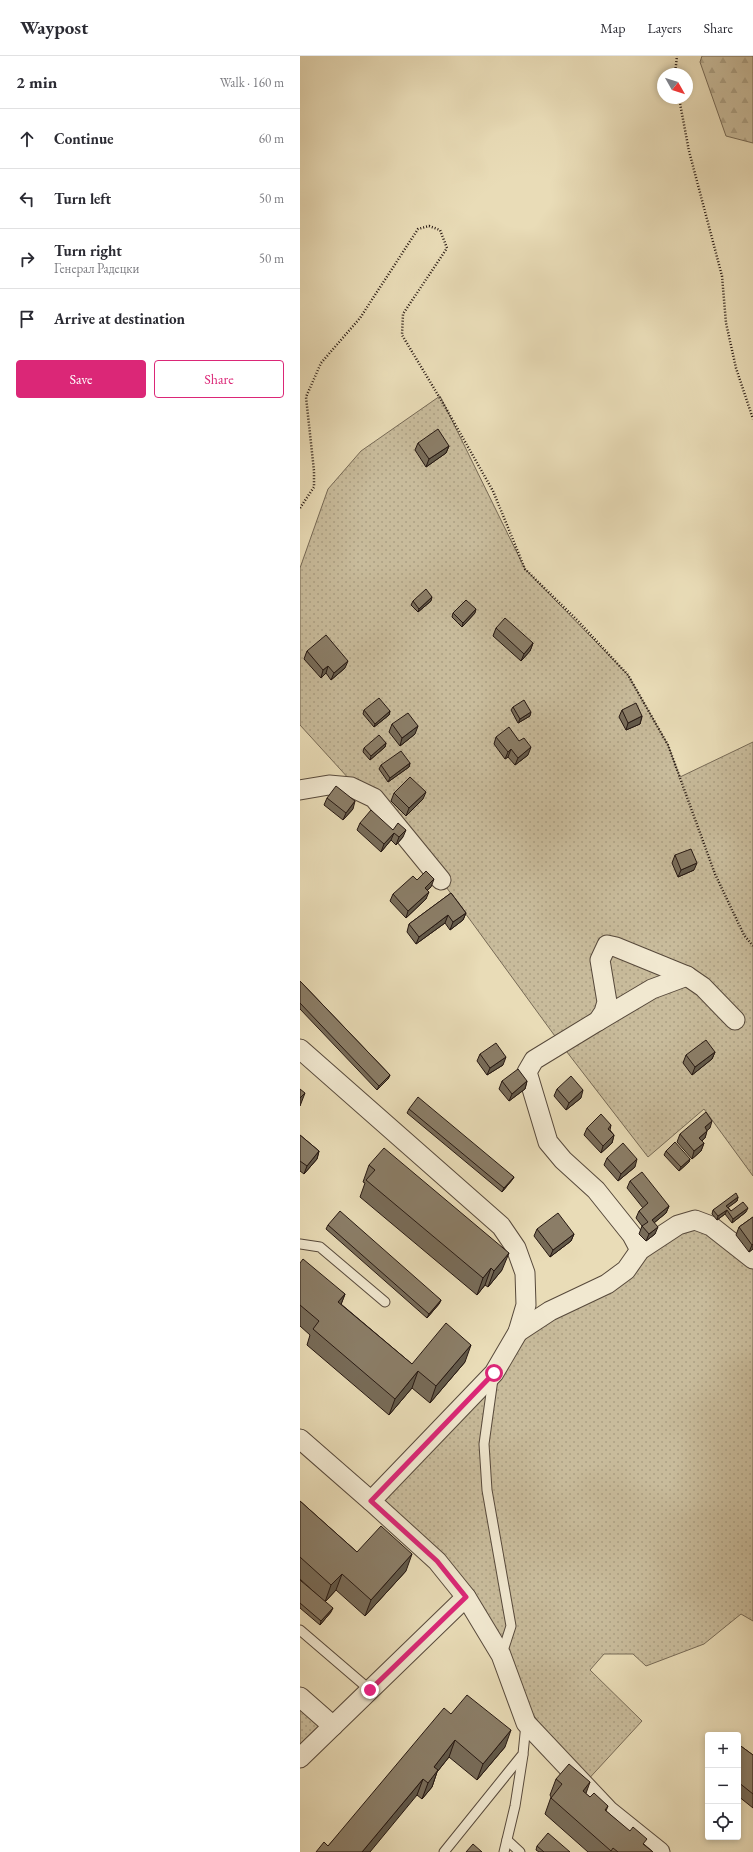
<!DOCTYPE html>
<html lang="en">
<head>
<meta charset="utf-8">
<style>
	:root { --surface:#fff; --page:#f2f2f3; --text:#2b2b33; --muted:#7c7c81; --line:#e1e1e2; --accent:#db2777 }
	body { margin:0; font-family:"EB Garamond",serif; background:var(--page); color:var(--text) }
	.controls { position:absolute; right:12px; bottom:12px; display:grid; overflow:hidden; border-radius:4px; box-shadow:0 2px 6px #0003 }
	.controls button { width:36px; height:36px; display:grid; place-items:center; padding:0; border:0; border-bottom:1px solid var(--line); background:var(--surface); color:var(--text); font:20px sans-serif }
	.compass { position:absolute; left:357px; top:12px; width:36px; height:36px; border-radius:50%; background:var(--surface); box-shadow:0 2px 6px #0003; rotate:129deg }
	.stop { position:absolute; width:12px; height:12px; margin:-9px; border:3px solid #db2777; border-radius:50%; background:#fff }
	.stop.end { background:#db2777; border-color:#fff; box-shadow:0 1px 4px #0008 }
	.list { margin:0; padding:0; list-style:none }
	h2 { display:flex; justify-content:space-between; align-items:center; height:52px; margin:0; padding:0 16px; font-size:17px }
	h2 small { font-size:13px; font-weight:400; color:var(--muted) }
	.list li { display:grid; grid-template-columns:26px 1fr auto; gap:12px; align-items:center; box-sizing:border-box; height:60px; padding:0 16px; border-top:1px solid var(--line) }
	.list b { display:block; font-size:15px; white-space:nowrap }
	.list p { margin:0; font-size:13px; white-space:nowrap; color:var(--muted) }
	.list em { font-size:13px; font-style:normal; color:var(--muted) }
	.actions { display:flex; gap:8px; padding:12px 16px }
	.actions a { flex:1; padding:9px 0; border:1px solid var(--accent); border-radius:4px; text-align:center; font-size:14px; color:var(--accent) }
	.actions .main { background:var(--accent); color:#fff }
	.icon { flex:none; width:22px; height:22px; fill:none; stroke:currentColor; stroke-width:2; stroke-linecap:round; stroke-linejoin:round }
	.map { position:relative; flex:none; width:453px; height:1796px; overflow:hidden }
	header { display:flex; align-items:center; gap:24px; box-sizing:border-box; height:56px; padding:0 20px; background:var(--surface); border-bottom:1px solid var(--line) }
	header strong { font-size:19px }
	nav { display:flex; gap:22px; margin-inline-start:auto; font-size:14px }
	main { display:flex }
	aside { flex:1; background:var(--surface) }
	.map>svg:first-child { display:block }
	.grass { fill:url(#grass-dots); stroke:#776a56 }
	.forest { fill:url(#forest-firs); stroke:#776a56 }
	.lines { fill:none; stroke-linecap:round; stroke-linejoin:round }
	.lane-casing { stroke:#57493b; stroke-width:11 }
	.street-casing { stroke:#57493b; stroke-width:21 }
	.path { stroke:#261812; stroke-width:2.5; stroke-dasharray:1 2; stroke-linecap:butt }
	.lane { stroke:#f1e8d0; stroke-width:9 }
	.street { stroke:#f1e8d0; stroke-width:19 }
	.wall { fill:#786c59; stroke:#261812 }
	.shaded-wall { fill:#615849; stroke:#261812 }
	.building { fill:#8b7e68; stroke:#261812 }
	.route { stroke:#db2777; stroke-width:5 }
</style>
</head>
<body>
<header>
<strong>Waypost</strong>
<nav><a>Map</a><a>Layers</a><a>Share</a></nav>
</header>
<main>
<aside>
<h2>2 min<small>Walk · 160 m</small></h2>
<ul class="list">
<li><svg class="icon" aria-label="ahead" viewBox="0 0 24 24"><path d="M12 20V5M6 11l6-6 6 6"/></svg><div><b>Continue</b></div><em>60 m</em></li>
<li><svg class="icon" aria-label="left" viewBox="0 0 24 24"><path d="M17 20v-9H6M10 6l-5 5 5 5"/></svg><div><b>Turn left</b></div><em>50 m</em></li>
<li><svg class="icon" aria-label="right" viewBox="0 0 24 24"><path d="M7 20v-9h11M14 6l5 5-5 5"/></svg><div><b>Turn right</b><p>Генерал Радецки</p></div><em>50 m</em></li>
<li><svg class="icon" aria-label="arrive" viewBox="0 0 24 24"><path d="M6 21V4h12l-3 4 3 4H6"/></svg><div><b>Arrive at destination</b></div></li>
</ul>
<div class="actions"><a class="main">Save</a><a>Share</a></div>
</aside>
<div class="map">
<svg width="453" height="1796" viewBox="0 0 453 1796">
	<defs>
		<pattern id="grass-dots" width="8" height="8" patternUnits="userSpaceOnUse"><rect width="8" height="8" fill="#c8bb9b"/><path d="M2 2h.1M6 6h.1" fill="none" stroke="#aca084" stroke-width="1.8" stroke-linecap="round"/></pattern>
		<pattern id="forest-firs" width="22" height="20" patternUnits="userSpaceOnUse"><rect width="22" height="20" fill="#c8bb9b"/><path d="M5 1l3.5 6h-7zM16 11l3.5 6h-7z" fill="#aca084"/></pattern>
	</defs>
	<rect width="100%" height="100%" fill="#e9dcb7"/>
	<filter id="stains"><feTurbulence type="fractalNoise" baseFrequency=".005" numOctaves="4"/><feColorMatrix values="0 0 0 0 .2 0 0 0 0 .09 0 0 0 0 .02 0 0 0 .5 -.17"/></filter>
	<radialGradient id="worn" r=".72"><stop offset=".6" stop-color="#630" stop-opacity="0"/><stop offset="1" stop-color="#630" stop-opacity=".3"/></radialGradient>
	<g class="grass">
		<polygon points="140,340 225,513 328,619 368,689 380,721 453,686 453,1120 404,1053 348,1101 260,987 141,824 0,669 0,512 28,433 61,395"/>
		<polygon points="395,1164 453,1203 453,1565 441,1558 404,1588 346,1610 333,1598 304,1598 290,1614 342,1665 284,1728 210,1627 166,1541 71,1445 218,1276"/>
		<polygon points="0,1641 33,1670 0,1702"/>
	</g>
	<polygon class="forest" points="402,0 453,0 453,87 426,80 400,6"/>
	<g class="lines">
		<g class="lane-casing">
			<g id="lane">
				<polyline points="0,1188 20,1191 85,1246"/>
				<polyline points="193,1323 184,1388 187,1434 211,1570 202,1598"/>
				<polyline points="0,1574 70,1634"/>
				<polyline points="207,1784 220,1796"/>
				<polyline points="144,1796 223,1698 226,1668"/>
				<polyline points="204,1796 215,1750 223,1699"/>
			</g>
		</g>
		<g class="street-casing">
			<g id="street">
				<polyline points="0,734 29,729 51,731 74,742 141,824"/>
				<polyline points="298,965 352,933 387,920"/>
				<polyline points="0,993 201,1170 216,1192 225,1217 226,1249 218,1276 194,1317 71,1445 137,1505 166,1541 201,1599 226,1667 309,1755 360,1796"/>
				<polyline points="340,1194 332,1179 296,1134 263,1104 248,1086 227,1016 234,1004 298,965 304,956 307,946 300,904 307,889 316,891 387,920 403,931 435,964"/>
				<polyline points="218,1276 250,1255 307,1228 326,1214 340,1194 378,1169 395,1164 411,1170 453,1203"/>
				<polyline points="0,1383 71,1445"/>
				<polyline points="0,1641 33,1670"/>
				<polyline points="0,1702 166,1541"/>
			</g>
		</g>
		<g class="path">
			<polyline points="375,18 377,0"/>
			<polyline points="379,42 389,95 422,220 426,267 436,312 453,363"/>
			<polyline points="0,452 14,431 14,415 6,341 21,307 60,262 118,173 129,170 140,174 147,192 103,258 102,279 147,354 193,435 225,513 277,564 328,619 368,689 415,818 444,879 453,890"/>
		</g>
		<use href="#lane" class="lane"/>
		<use href="#street" class="street"/>
	</g>
	<g class="wall">
		<polygon points="118,387 149,390 146,397 126,411 115,394"/>
		<polygon points="113,545 131,545 118,556 111,549"/>
		<polygon points="153,557 175,557 162,571 152,561"/>
		<polygon points="196,572 233,587 230,595 221,605 193,580"/>
		<polygon points="7,595 45,612 31,624 26,617 21,622 4,603"/>
		<polygon points="213,651 230,660 218,667 211,654"/>
		<polygon points="64,654 90,655 89,659 74,671 63,658"/>
		<polygon points="322,654 342,660 340,668 326,674 319,661"/>
		<polygon points="92,668 115,678 100,690 89,676"/>
		<polygon points="196,681 228,699 215,709 208,701 205,703 194,688"/>
		<polygon points="86,687 85,691 70,704 63,696 64,692"/>
		<polygon points="110,707 109,711 88,726 79,713 81,709"/>
		<polygon points="94,737 123,743 106,760 91,745"/>
		<polygon points="27,742 53,753 43,764 24,749"/>
		<polygon points="60,767 93,774 103,781 96,789 91,784 81,796 57,774"/>
		<polygon points="375,799 394,814 378,821 372,807"/>
		<polygon points="117,824 131,831 127,834 126,843 106,862 90,845 93,838"/>
		<polygon points="151,837 166,857 163,864 150,874 145,867 116,888 107,876 109,868"/>
		<polygon points="0,925 90,1019 88,1023 77,1034 0,953"/>
		<polygon points="415,996 412,1003 392,1019 383,1007 386,999"/>
		<polygon points="180,998 203,1009 187,1019 177,1005"/>
		<polygon points="202,1025 227,1025 225,1033 209,1045 199,1033"/>
		<polygon points="257,1033 281,1042 266,1054 254,1040"/>
		<polygon points="109,1053 214,1121 212,1124 202,1136 107,1057"/>
		<polygon points="311,1069 310,1074 314,1079 312,1087 301,1097 284,1079 287,1072"/>
		<polygon points="410,1072 407,1074 405,1082 402,1085 404,1087 401,1095 392,1103 377,1086 380,1078"/>
		<polygon points="0,1079 19,1095 17,1103 4,1118 0,1115"/>
		<polygon points="366,1095 390,1103 389,1106 379,1115 364,1099"/>
		<polygon points="307,1102 335,1111 318,1125 304,1109"/>
		<polygon points="69,1109 202,1214 188,1231 185,1229 177,1239 60,1141 65,1127 63,1126"/>
		<polygon points="330,1125 369,1150 366,1157 354,1167 355,1178 346,1185 339,1178 342,1170 336,1162 339,1155 343,1152 327,1132"/>
		<polygon points="438,1141 437,1145 428,1151 431,1155 446,1156 432,1167 425,1158 417,1164 412,1158 413,1154"/>
		<polygon points="453,1161 453,1193 449,1196 436,1179 439,1171"/>
		<polygon points="28,1169 141,1244 139,1248 127,1262 26,1173"/>
		<polygon points="237,1173 274,1178 271,1185 250,1201 234,1180"/>
		<polygon points="0,1207 45,1238 41,1248 112,1308 165,1306 130,1347 112,1332 89,1359 7,1289 10,1279 0,1270"/>
		<polygon points="0,1445 57,1496 106,1515 65,1560 36,1534 25,1546 0,1523"/>
		<polygon points="0,1524 31,1556 20,1569 0,1552"/>
		<polygon points="151,1658 205,1691 177,1724 149,1701 137,1716 132,1731 122,1743 117,1739 28,1790"/>
		<polygon points="438,1688 453,1699 453,1752 438,1740"/>
		<polygon points="256,1723 286,1738 290,1741 308,1750 306,1755 353,1796 288,1796 245,1758 251,1741 250,1739"/>
		<polygon points="237,1790 270,1796 239,1796 236,1794"/>
	</g>
	<g class="shaded-wall">
		<polygon points="149,390 146,397 126,411 129,403"/>
		<polygon points="132,541 131,545 118,556 119,553"/>
		<polygon points="176,553 175,557 162,571 163,567"/>
		<polygon points="233,587 230,595 221,605 224,598"/>
		<polygon points="48,605 45,612 31,624 34,617"/>
		<polygon points="28,610 26,617 21,622 23,614"/>
		<polygon points="90,655 89,659 74,671 75,668"/>
		<polygon points="231,656 230,660 218,667 220,663"/>
		<polygon points="342,660 340,668 326,674 328,667"/>
		<polygon points="118,670 115,678 100,690 102,682"/>
		<polygon points="86,687 85,691 70,704 71,700"/>
		<polygon points="231,691 228,699 215,709 218,702"/>
		<polygon points="211,693 208,701 205,703 208,696"/>
		<polygon points="110,707 109,711 88,726 90,722"/>
		<polygon points="126,736 123,743 106,760 109,752"/>
		<polygon points="55,745 53,753 43,764 46,757"/>
		<polygon points="106,774 103,781 96,789 99,781"/>
		<polygon points="94,777 91,784 81,796 84,788"/>
		<polygon points="397,807 394,814 378,821 381,814"/>
		<polygon points="134,823 131,831 122,839 125,832"/>
		<polygon points="129,836 126,843 106,862 108,855"/>
		<polygon points="166,857 163,864 150,874 153,866"/>
		<polygon points="148,859 145,867 116,888 119,881"/>
		<polygon points="415,996 412,1003 392,1019 395,1011"/>
		<polygon points="206,1001 203,1009 187,1019 190,1012"/>
		<polygon points="90,1019 88,1023 77,1034 79,1030"/>
		<polygon points="227,1025 225,1033 209,1045 212,1038"/>
		<polygon points="283,1034 281,1042 266,1054 269,1047"/>
		<polygon points="5,1037 0,1050 0,1042"/>
		<polygon points="412,1065 410,1072 402,1079 405,1071"/>
		<polygon points="407,1075 405,1082 397,1089 399,1082"/>
		<polygon points="314,1079 312,1087 301,1097 303,1090"/>
		<polygon points="404,1087 401,1095 392,1103 394,1095"/>
		<polygon points="19,1095 17,1103 4,1118 7,1110"/>
		<polygon points="337,1103 335,1111 318,1125 321,1118"/>
		<polygon points="390,1103 389,1106 379,1115 381,1111"/>
		<polygon points="214,1121 212,1124 202,1136 204,1132"/>
		<polygon points="438,1141 437,1145 425,1154 426,1150"/>
		<polygon points="369,1150 366,1157 349,1171 352,1164"/>
		<polygon points="448,1152 446,1156 432,1167 433,1163"/>
		<polygon points="427,1154 425,1158 417,1164 418,1160"/>
		<polygon points="358,1171 355,1178 346,1185 349,1178"/>
		<polygon points="274,1178 271,1185 250,1201 253,1194"/>
		<polygon points="453,1188 453,1193 449,1196 452,1189"/>
		<polygon points="209,1197 202,1214 188,1231 194,1215"/>
		<polygon points="191,1212 185,1229 177,1239 183,1222"/>
		<polygon points="45,1238 39,1254 38,1246"/>
		<polygon points="141,1244 139,1248 127,1262 129,1258"/>
		<polygon points="171,1289 165,1306 130,1347 136,1330"/>
		<polygon points="118,1315 112,1332 89,1359 95,1343"/>
		<polygon points="112,1498 106,1515 65,1560 71,1544"/>
		<polygon points="42,1518 36,1534 25,1546 31,1529"/>
		<polygon points="33,1552 31,1556 20,1569 21,1565"/>
		<polygon points="211,1674 205,1691 177,1724 183,1708"/>
		<polygon points="155,1684 149,1701 137,1716 132,1731 122,1743 134,1711"/>
		<polygon points="123,1723 117,1739 70,1796 62,1796"/>
		<polygon points="290,1726 284,1743 283,1735"/>
	</g>
	<g class="building">
		<polygon points="138,373 149,390 129,403 118,387"/>
		<polygon points="126,533 132,541 119,553 113,545"/>
		<polygon points="166,544 176,553 163,567 153,557"/>
		<polygon points="205,562 233,587 224,598 196,572"/>
		<polygon points="26,579 48,605 34,617 28,610 23,614 7,595"/>
		<polygon points="79,642 90,655 75,668 64,654"/>
		<polygon points="224,644 231,656 220,663 213,651"/>
		<polygon points="336,647 342,660 328,667 322,654"/>
		<polygon points="108,657 118,670 102,682 92,668"/>
		<polygon points="209,671 219,685 224,682 231,691 218,702 211,693 208,696 196,681"/>
		<polygon points="79,679 86,687 71,700 64,692"/>
		<polygon points="101,695 110,707 90,722 81,709"/>
		<polygon points="110,721 126,736 109,752 94,737"/>
		<polygon points="36,730 55,745 46,757 27,742"/>
		<polygon points="71,754 93,774 98,767 106,774 99,781 94,777 84,788 60,767"/>
		<polygon points="391,793 397,807 381,814 375,799"/>
		<polygon points="126,815 134,823 125,832 129,836 108,855 93,838 113,820 117,824"/>
		<polygon points="151,837 166,857 153,866 148,859 119,881 109,868"/>
		<polygon points="0,925 90,1019 79,1030 0,947"/>
		<polygon points="406,984 415,996 395,1011 386,999"/>
		<polygon points="196,987 206,1001 190,1012 180,998"/>
		<polygon points="218,1013 227,1025 212,1038 202,1025"/>
		<polygon points="271,1020 283,1034 269,1047 257,1033"/>
		<polygon points="0,1033 5,1037 0,1042"/>
		<polygon points="118,1041 214,1121 204,1132 109,1053"/>
		<polygon points="406,1056 412,1065 405,1071 407,1075 399,1082 404,1087 394,1095 380,1078"/>
		<polygon points="301,1058 311,1069 308,1073 314,1079 303,1090 287,1072"/>
		<polygon points="0,1079 19,1095 7,1110 0,1105"/>
		<polygon points="375,1086 390,1103 381,1111 366,1095"/>
		<polygon points="323,1087 337,1103 321,1118 307,1102"/>
		<polygon points="84,1092 209,1197 194,1215 191,1212 183,1222 66,1124 75,1114 69,1109"/>
		<polygon points="342,1116 369,1150 352,1164 358,1171 349,1178 342,1170 348,1166 339,1155 348,1147 330,1125"/>
		<polygon points="436,1137 438,1141 426,1150 431,1155 443,1146 448,1152 433,1163 427,1154 418,1160 413,1154"/>
		<polygon points="40,1155 141,1244 129,1258 28,1169"/>
		<polygon points="258,1157 274,1178 253,1194 237,1173"/>
		<polygon points="453,1161 453,1188 452,1189 439,1171"/>
		<polygon points="3,1203 45,1238 38,1246 112,1308 146,1267 171,1289 136,1330 118,1315 95,1343 13,1273 19,1265 0,1249 0,1207"/>
		<polygon points="0,1445 57,1496 81,1470 112,1498 71,1544 42,1518 31,1529 0,1501"/>
		<polygon points="0,1524 33,1552 21,1565 0,1547"/>
		<polygon points="167,1639 211,1674 183,1708 155,1684 134,1711 138,1714 128,1727 123,1723 62,1796 16,1796 24,1786 28,1790 144,1652 151,1658"/>
		<polygon points="438,1688 453,1699 453,1738 438,1726"/>
		<polygon points="269,1708 290,1726 283,1735 290,1741 294,1737 308,1750 305,1754 330,1775 333,1771 347,1783 343,1788 353,1796 318,1796 313,1792 311,1795 251,1742 262,1728 256,1723"/>
		<polygon points="248,1777 270,1796 244,1796 237,1790"/>
		<polygon points="173,1788 182,1796 166,1796"/>
	</g>
	<g class="lines">
		<polyline class="route" points="70,1634 166,1541 137,1505 71,1445 194,1317"/>
	</g>
	<rect width="100%" height="100%" filter="url(#stains)"/>
	<rect width="100%" height="100%" fill="url(#worn)"/>
</svg>
<div class="controls">
<button>+</button>
<button>−</button>
<button><svg class="icon" aria-label="locate" viewBox="0 0 24 24"><circle cx="12" cy="12" r="6"/><path d="M12 2v4M12 18v4M2 12h4M18 12h4"/></svg></button>
</div>
<svg class="compass" viewBox="-18 -18 36 36"><path d="M0-13l5 13h-10z" fill="#e53935"/><path d="M0 13l5-13h-10z" fill="#7c7c81"/></svg>
<div class="stop" style="left:194px;top:1317px"></div>
<div class="stop end" style="left:70px;top:1634px"></div>
</div>
</main>
</body>
</html>
